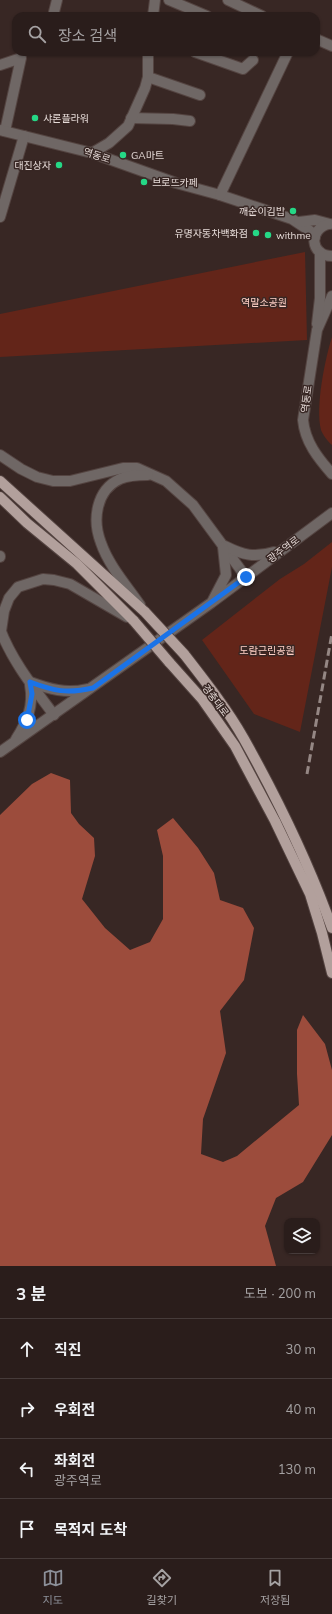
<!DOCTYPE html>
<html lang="ko">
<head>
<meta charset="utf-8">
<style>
	:root { --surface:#2a1d1b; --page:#322624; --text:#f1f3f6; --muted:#a5a2a3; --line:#463b3a; --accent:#8c9099 }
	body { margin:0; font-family:Mulish,"Noto Sans KR",sans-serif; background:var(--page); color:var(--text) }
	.controls { position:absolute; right:12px; bottom:12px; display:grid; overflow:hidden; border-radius:8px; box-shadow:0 1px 3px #0004 }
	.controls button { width:36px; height:36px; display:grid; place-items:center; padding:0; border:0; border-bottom:1px solid var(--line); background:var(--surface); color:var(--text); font:20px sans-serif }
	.stop { position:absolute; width:12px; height:12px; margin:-9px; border:3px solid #1a73e8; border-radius:50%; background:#fff }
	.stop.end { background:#1a73e8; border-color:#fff; box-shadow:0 1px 4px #0008 }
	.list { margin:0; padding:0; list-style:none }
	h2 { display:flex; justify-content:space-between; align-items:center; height:52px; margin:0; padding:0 16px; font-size:17px }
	h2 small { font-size:13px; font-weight:400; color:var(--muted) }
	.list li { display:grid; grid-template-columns:26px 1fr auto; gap:12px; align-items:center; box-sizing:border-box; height:60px; padding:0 16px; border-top:1px solid var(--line) }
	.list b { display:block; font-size:15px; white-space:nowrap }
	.list p { margin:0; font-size:13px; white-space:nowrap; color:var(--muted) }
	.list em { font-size:13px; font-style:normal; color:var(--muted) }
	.icon { flex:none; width:22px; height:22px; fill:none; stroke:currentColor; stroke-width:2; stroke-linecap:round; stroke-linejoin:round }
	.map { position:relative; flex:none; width:332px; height:1266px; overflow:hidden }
	.search { position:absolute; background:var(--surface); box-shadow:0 1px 3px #0004; left:12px; right:12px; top:12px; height:44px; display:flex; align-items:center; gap:10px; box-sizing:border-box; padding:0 14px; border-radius:12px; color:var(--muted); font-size:15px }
	.sheet { height:292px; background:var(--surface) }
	nav { display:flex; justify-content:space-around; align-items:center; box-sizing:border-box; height:56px; border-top:1px solid var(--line); background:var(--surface); font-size:11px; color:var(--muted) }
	nav a { display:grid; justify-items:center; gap:2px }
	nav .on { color:var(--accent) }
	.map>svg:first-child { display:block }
	.green { fill:#632519 }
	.forest { fill:#9c4c3c }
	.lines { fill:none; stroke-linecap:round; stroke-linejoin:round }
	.minor-casing { stroke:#544441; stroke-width:12 }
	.major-casing { stroke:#544441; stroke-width:12 }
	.minor { stroke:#6f6765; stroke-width:10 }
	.major { stroke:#b2a09c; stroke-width:10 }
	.rail { stroke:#958784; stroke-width:3; stroke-dasharray:8 4; stroke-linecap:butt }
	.major-bridge-casing { stroke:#544441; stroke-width:12; stroke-linecap:butt }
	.major-bridge { stroke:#b2a09c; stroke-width:10 }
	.route { stroke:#1a73e8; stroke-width:5 }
	.poi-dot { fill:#25d886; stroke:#382724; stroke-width:1.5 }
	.labels { text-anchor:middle; stroke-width:3; stroke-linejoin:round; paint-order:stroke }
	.poi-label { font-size:10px; fill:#e6dbd8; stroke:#382724; text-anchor:start }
	.street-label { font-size:10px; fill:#e6dbd8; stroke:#382724 }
	.park-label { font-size:10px; fill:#ffcfc5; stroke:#382724 }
</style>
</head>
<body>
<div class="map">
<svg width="332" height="1266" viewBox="0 0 332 1266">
	<rect width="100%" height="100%" fill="#382724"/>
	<g class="green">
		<polygon points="305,252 307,340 0,357 0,314"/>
		<path d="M 332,337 L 332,445 C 328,442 323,435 321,430 C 315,407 325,359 332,337 Z"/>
		<polygon points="332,542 332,567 300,732 254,714 202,640 280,579 304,564"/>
	</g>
	<polygon class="forest" points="51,773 70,780 71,813 79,824 94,838 95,856 82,899 105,928 130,950 150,942 163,919 163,856 157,830 173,818 198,848 214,873 220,900 243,908 254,928 244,980 220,1011 226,1053 203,1119 201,1154 223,1162 237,1156 299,1105 297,1074 297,1030 303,1015 325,1044 332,1070 332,1135 303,1182 276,1198 265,1226 276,1266 0,1266 0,815 32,784"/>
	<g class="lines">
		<g class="minor-casing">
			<g id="minor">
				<polyline points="169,0 207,16"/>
				<polyline points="228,0 262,16"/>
				<polyline points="53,16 57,0"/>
				<polyline points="153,16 155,0"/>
				<polyline points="316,39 332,46"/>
				<polyline points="195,52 243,69 253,60"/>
				<polyline points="0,65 21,58 5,131"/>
				<polyline points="148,77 200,95"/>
				<polyline points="131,118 173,119 190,121"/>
				<polyline points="0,130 92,153 176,183 220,195 292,219 310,231 315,237"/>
				<polyline points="92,153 109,143 128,126 145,88 148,77 148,52"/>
				<polyline points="220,195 288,52"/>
				<polyline points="0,217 24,136"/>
				<polyline points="299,222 315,220 330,224"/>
				<path d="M 329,224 C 308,229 310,256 332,256"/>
				<path d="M 332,296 L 317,330 L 303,420 C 305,442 318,458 332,474"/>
				<polyline points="317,324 320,298 320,252"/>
				<polyline points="0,455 21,469 37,477 53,481 70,481 123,468 137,468 166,481 193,505 246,577"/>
				<path d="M 225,546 C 243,555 254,558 274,552"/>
				<polyline points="0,556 0,557"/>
				<polyline points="213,600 226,575 223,547"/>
				<path d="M 140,605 C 127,586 109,566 101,543 C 92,520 96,490 120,479 C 129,475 139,475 148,475"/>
				<path d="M 0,629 C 12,661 34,688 54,715"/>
				<polyline points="1,631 4,611 9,598 18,587 43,579 54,580 70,584 127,617"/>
				<path d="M 30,682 C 49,689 66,694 87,689"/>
				<path d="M 16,739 C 27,722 34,706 30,685"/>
				<polyline points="0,752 211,603 332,513"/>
			</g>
		</g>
		<g class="major-casing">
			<g id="major">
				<polyline points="0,481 145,612"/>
				<polyline points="0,497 27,523 77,564 134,621"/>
				<path d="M 184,654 C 205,681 227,709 244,739 C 277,798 309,864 332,928"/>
				<polyline points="169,662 202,699 235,746 275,821 310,894 322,933 332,973"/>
			</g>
		</g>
		<use href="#minor" class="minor"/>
		<use href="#major" class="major"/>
		<polyline class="rail" points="307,774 332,633"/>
		<g class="major-bridge-casing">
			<g id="major-bridge">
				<polyline points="145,612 184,654"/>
				<polyline points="134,621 169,662"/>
			</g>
		</g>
		<use href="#major-bridge" class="major-bridge"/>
	</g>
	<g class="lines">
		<path class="route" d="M 27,720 L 32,694 L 30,682 C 54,691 67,694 93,688 L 246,577"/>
	</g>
	<g class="poi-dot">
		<circle cx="35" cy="118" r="4"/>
		<circle cx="123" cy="155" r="4"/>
		<circle cx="59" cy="165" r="4"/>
		<circle cx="144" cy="182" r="4"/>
		<circle cx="293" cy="211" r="4"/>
		<circle cx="256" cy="233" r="4"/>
		<circle cx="268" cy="235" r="4"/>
	</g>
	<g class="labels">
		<g class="poi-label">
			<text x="43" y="122">샤론플라워</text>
			<text x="131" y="159">GA마트</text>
			<text x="51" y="169" text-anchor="end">대진상자</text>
			<text x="152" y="186">브로뜨카페</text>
			<text x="285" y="215" text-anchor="end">깨순이김밥</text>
			<text x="248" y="237" text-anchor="end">유명자동차백화점</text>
			<text x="276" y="239">withme</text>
		</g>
		<g class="street-label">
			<text transform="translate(97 155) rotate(18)" y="4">역동로</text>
			<text transform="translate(306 399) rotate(-82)" y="4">역동로</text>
			<text transform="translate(283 549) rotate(-37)" y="4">광주역로</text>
			<text transform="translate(216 700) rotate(53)" y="4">경충대로</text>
		</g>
		<g class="park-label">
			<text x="264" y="306">역말소공원</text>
			<text x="267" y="654">도람근린공원</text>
		</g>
	</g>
</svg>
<div class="controls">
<button><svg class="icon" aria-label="layers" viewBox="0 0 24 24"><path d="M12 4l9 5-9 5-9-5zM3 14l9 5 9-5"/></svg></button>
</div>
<div class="stop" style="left:27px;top:720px"></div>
<div class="stop end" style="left:246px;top:577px"></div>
<div class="search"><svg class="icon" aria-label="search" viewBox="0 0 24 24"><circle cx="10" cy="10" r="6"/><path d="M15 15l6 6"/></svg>장소 검색</div>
</div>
<section class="sheet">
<h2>3 분<small>도보 · 200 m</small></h2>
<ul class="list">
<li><svg class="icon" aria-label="ahead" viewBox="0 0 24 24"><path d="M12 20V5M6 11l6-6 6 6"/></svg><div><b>직진</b></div><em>30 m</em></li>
<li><svg class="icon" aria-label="right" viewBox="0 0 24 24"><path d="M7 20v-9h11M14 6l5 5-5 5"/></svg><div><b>우회전</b></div><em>40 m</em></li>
<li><svg class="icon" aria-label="left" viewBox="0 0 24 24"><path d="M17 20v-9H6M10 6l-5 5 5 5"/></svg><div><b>좌회전</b><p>광주역로</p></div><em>130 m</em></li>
<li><svg class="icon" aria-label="arrive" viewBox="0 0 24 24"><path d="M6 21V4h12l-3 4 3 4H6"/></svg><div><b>목적지 도착</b></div></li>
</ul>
</section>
<nav>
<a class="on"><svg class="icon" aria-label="map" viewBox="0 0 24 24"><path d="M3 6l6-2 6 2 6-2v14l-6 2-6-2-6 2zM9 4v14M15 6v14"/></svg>지도</a>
<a><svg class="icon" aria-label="directions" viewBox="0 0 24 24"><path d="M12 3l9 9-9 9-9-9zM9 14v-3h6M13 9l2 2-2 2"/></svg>길찾기</a>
<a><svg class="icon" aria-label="saved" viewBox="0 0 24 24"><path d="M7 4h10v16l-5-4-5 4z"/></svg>저장됨</a>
</nav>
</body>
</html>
